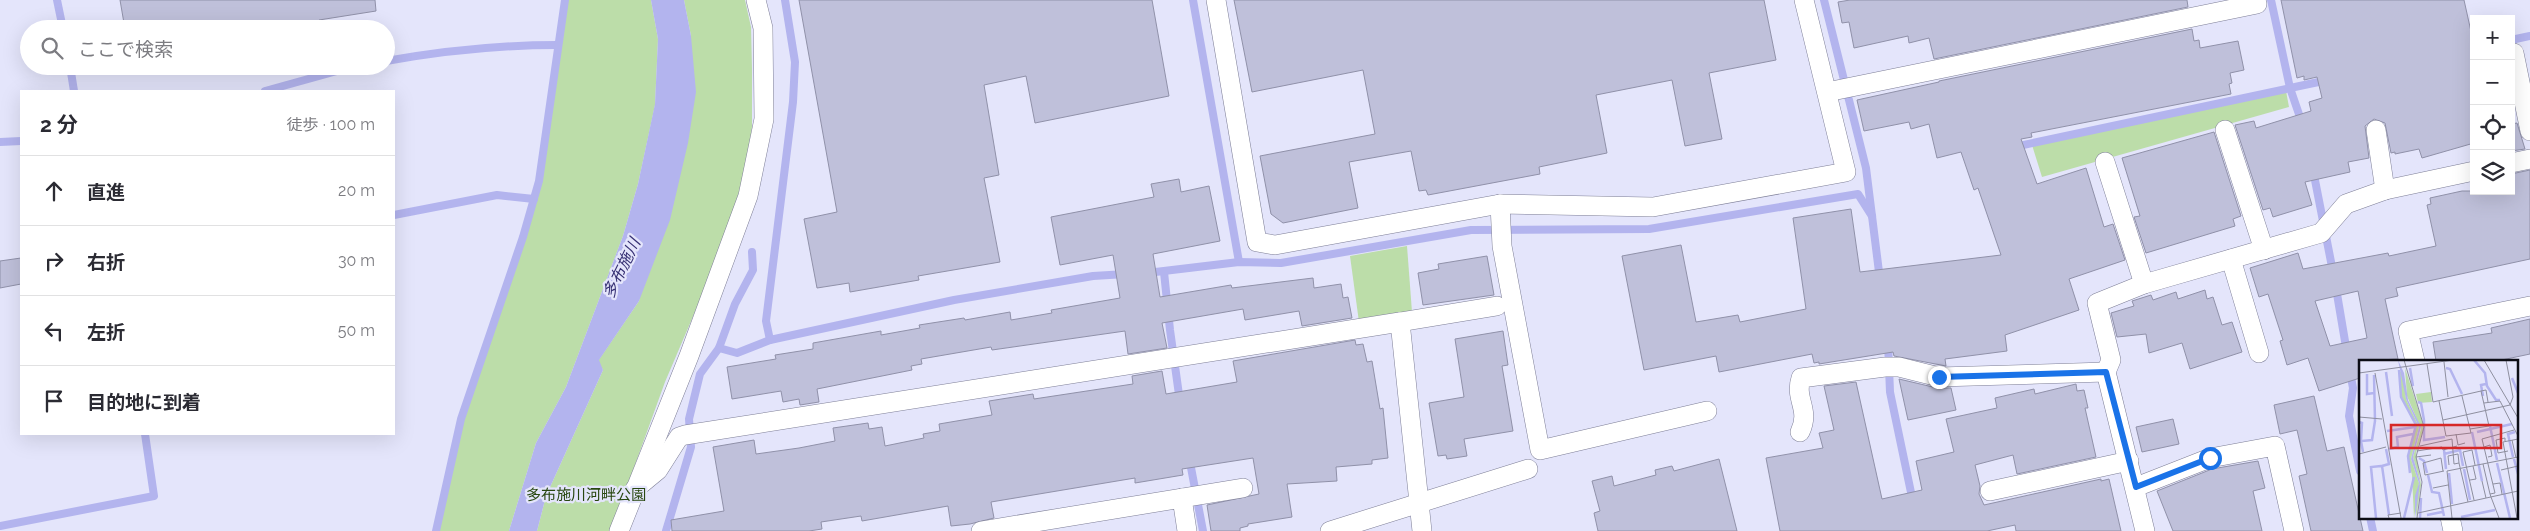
<!DOCTYPE html>
<html lang="ja">
<head>
<meta charset="utf-8">
<style>
	:root { --surface:#fff; --page:#f2f2f3; --text:#2b2b33; --muted:#7c7c81; --line:#e1e1e2 }
	body { margin:0; font-family:Raleway,"Noto Sans JP",sans-serif; background:var(--page); color:var(--text) }
	.controls { position:absolute; right:15px; top:15px; display:grid; overflow:hidden; border-radius:0px; box-shadow:0 5px 20px #0002 }
	.controls button { width:45px; height:45px; display:grid; place-items:center; padding:0; border:0; border-bottom:1px solid var(--line); background:var(--surface); color:var(--text); font:25px sans-serif }
	.stop { position:absolute; width:15px; height:15px; margin:-11px; border:4px solid #1a73e8; border-radius:50%; background:#fff }
	.stop.end { background:#1a73e8; border-color:#fff; box-shadow:0 1px 5px #0008 }
	.list { margin:0; padding:0; list-style:none }
	h2 { display:flex; justify-content:space-between; align-items:center; height:65px; margin:0; padding:0 20px; font-size:21px }
	h2 small { font-size:16px; font-weight:400; color:var(--muted) }
	.list li { display:grid; grid-template-columns:32px 1fr auto; gap:15px; align-items:center; box-sizing:border-box; height:70px; padding:0 20px; border-top:1px solid var(--line) }
	.list b { display:block; font-size:19px; white-space:nowrap }
	.list em { font-size:16px; font-style:normal; color:var(--muted) }
	.icon { flex:none; width:28px; height:28px; fill:none; stroke:currentColor; stroke-width:2; stroke-linecap:round; stroke-linejoin:round }
	.map { position:relative; flex:none; width:2530px; height:531px; overflow:hidden }
	.search { position:absolute; background:var(--surface); box-shadow:0 5px 20px #0002; left:20px; top:20px; width:375px; height:55px; display:flex; align-items:center; gap:12px; box-sizing:border-box; padding:0 18px; border-radius:28px; color:var(--muted); font-size:19px }
	.panel { position:absolute; background:var(--surface); box-shadow:0 5px 20px #0002; left:20px; top:90px; width:375px; height:345px; border-radius:0px }
	.map>svg:first-child { display:block }
	.green { fill:#bcdda9 }
	.water { fill:#b3b4ee }
	.lines { fill:none; stroke-linecap:round; stroke-linejoin:round }
	.stream { stroke:#b3b4ee; stroke-width:8 }
	.building { fill:#bfc0da; stroke:#9091a9; fill-rule:evenodd }
	.street-casing { stroke:#7e7f97; stroke-width:20 }
	.street { stroke:#fff; stroke-width:19 }
	.route { stroke:#1a73e8; stroke-width:6 }
	.labels { text-anchor:middle; stroke-width:4.5; stroke-linejoin:round; paint-order:stroke }
	.park-label { font-size:15px; fill:#284710; stroke:#e4e5fb }
	.water-label { font-size:16px; font-style:italic; fill:#373174; stroke:#e4e5fb }
	.inset-river { fill:none; stroke:#b3b4ee; stroke-width:2.5 }
	.inset-road { fill:none; stroke:#8e8f9f; stroke-width:1 }
	.view { fill:#d62828; fill-opacity:0.15; stroke:#d62828; stroke-width:2.5 }
	.inset-edge { fill:none; stroke:#0c0d15; stroke-width:2.5 }
</style>
</head>
<body>
<div class="map">
<svg width="2530" height="531" viewBox="0 0 2530 531">
	<rect width="100%" height="100%" fill="#e4e5fb"/>
	<g class="green">
		<polygon points="565,0 651,0 658,39 655,105 638,184 623,236 566,387 536,443 509,531 436,531 461,419 523,237 539,181"/>
		<polygon points="684,0 745,0 751,27 752,69 752,127 746,170 718,258 665,382 611,531 537,531 546,496 603,370 598,361 639,301 691,36"/>
		<polygon points="2286,91 2289,107 2042,177 2032,145"/>
		<polygon points="1407,246 1412,312 1359,322 1350,256"/>
	</g>
	<polygon class="water" points="651,0 684,0 691,36 696,92 688,143 670,220 639,301 599,360 603,370 546,496 537,531 509,531 536,443 566,387 623,236 638,184 655,104 658,39"/>
	<g class="lines">
		<g class="stream">
			<polyline points="57,0 63,29"/>
			<polyline points="785,0 795,62 793,102 766,321 770,340 954,300 1093,276 1126,274"/>
			<polyline points="1193,0 1239,262"/>
			<polyline points="1824,0 1866,168 1880,280"/>
			<polyline points="2271,0 2290,88 2302,123"/>
			<polyline points="2511,40 2530,36"/>
			<path d="M 386,61 C 443,51 499,45 557,45"/>
			<polyline points="70,66 74,91"/>
			<polyline points="265,91 355,66"/>
			<polyline points="0,142 21,141"/>
			<polyline points="2014,147 2328,80"/>
			<polyline points="2313,170 2333,272"/>
			<polyline points="394,215 497,195 534,199"/>
			<polyline points="1164,272 1170,330 1180,402"/>
			<polyline points="1147,273 1239,262 1281,263 1471,230 1649,229 1858,194 1872,216"/>
			<polyline points="2336,288 2347,353"/>
			<polyline points="1888,343 1890,392 1913,502"/>
			<polyline points="719,348 737,353 770,340"/>
			<polyline points="2350,372 2353,388 2349,416 2360,471"/>
			<polyline points="1189,457 1203,531"/>
			<polyline points="2370,517 2373,531"/>
			<polyline points="0,526 154,496 145,434"/>
			<polyline points="436,531 461,419 523,237 539,181 565,0"/>
			<polyline points="666,531 691,447 689,419 700,374 719,348 735,304 753,270 752,252"/>
		</g>
	</g>
	<g class="building">
		<polygon points="120,0 375,0 376,11 319,20 321,29 125,29"/>
		<polygon points="799,0 1152,0 1169,96 1035,123 1026,76 984,85 999,175 984,178 1000,262 918,276 919,280 850,292 849,283 817,288 804,219 837,212"/>
		<polygon points="1234,0 1764,0 1776,60 1709,73 1722,139 1685,146 1672,80 1596,95 1607,153 1539,167 1540,174 1428,195 1426,190 1419,191 1411,151 1349,162 1358,208 1283,223 1271,214 1260,156 1375,134 1363,70 1252,92"/>
		<polygon points="1850,0 2187,0 2188,7 1934,59 1929,38 1909,43 1908,36 1854,48 1849,22 1842,23 1838,2"/>
		<polygon points="2281,0 2464,0 2474,45 2474,143 2422,158 2419,149 2395,154 2395,152 2391,153 2385,123 2374,119 2365,126 2369,158 2348,162 2350,172 2305,182 2312,205 2273,217 2270,208 2263,210 2235,125 2254,121 2256,128 2311,111 2309,102 2322,98 2317,77 2304,80 2304,76 2297,78"/>
		<polygon points="2192,29 2194,41 2199,40 2200,48 2238,41 2244,70 2230,73 2232,83 2229,84 2231,94 2031,133 2032,137 2021,139 2037,184 2086,168 2104,227 2113,224 2125,260 2069,279 2079,310 2005,335 2007,351 1945,359 1946,366 1894,356 1893,352 1819,364 1819,362 1814,363 1812,354 1719,372 1716,356 1644,370 1622,256 1681,245 1696,322 1738,315 1740,322 1806,309 1793,218 1851,209 1860,272 2001,255 1978,188 1974,190 1961,152 1937,158 1929,124 1911,129 1909,122 1864,131 1857,100 1939,82 1939,81"/>
		<polygon points="2517,123 2525,149 2511,151 2511,124"/>
		<polygon points="2214,132 2241,216 2233,219 2235,226 2146,253 2134,217 2140,216 2122,158"/>
		<path d="M 2530,170 L 2530,259 L 2396,288 L 2398,296 L 2385,299 L 2398,359 L 2360,361 L 2360,378 L 2319,391 L 2308,358 L 2287,365 L 2280,341 L 2283,340 L 2268,294 L 2259,297 L 2250,268 L 2298,253 L 2303,269 L 2388,253 L 2389,256 L 2436,246 L 2427,205 L 2431,204 L 2430,198 L 2462,191 L 2511,191 L 2511,174 ZM 2358,291 L 2367,338 L 2330,346 L 2315,301 Z"/>
		<polygon points="1179,179 1181,192 1209,186 1220,241 1153,254 1160,297 1231,285 1232,288 1313,278 1314,288 1341,284 1343,298 1348,297 1352,318 1302,326 1299,311 1245,320 1243,309 1162,323 1167,348 1128,354 1125,331 992,350 991,347 921,359 922,364 911,366 912,370 817,389 819,402 800,405 799,399 783,402 781,391 732,399 727,367 776,359 775,355 813,349 813,343 881,331 881,335 920,328 919,325 964,318 965,320 1010,312 1011,320 1052,313 1051,310 1120,298 1113,255 1060,265 1051,217 1154,197 1151,184"/>
		<polygon points="1487,256 1494,295 1423,305 1418,273 1439,269 1438,264"/>
		<polygon points="21,258 21,284 0,288 0,261"/>
		<polygon points="2205,290 2207,299 2213,297 2222,325 2232,322 2242,352 2190,369 2182,343 2149,353 2146,334 2117,337 2111,313 2134,306 2132,301 2151,295 2153,300 2176,292 2178,299"/>
		<polygon points="2530,319 2530,354 2497,361 2436,361 2433,342 2492,333 2491,328"/>
		<polygon points="1503,331 1508,365 1502,366 1513,431 1464,439 1467,456 1447,459 1446,455 1438,456 1429,403 1464,397 1455,339"/>
		<polygon points="1355,340 1356,345 1363,344 1367,362 1372,361 1380,409 1383,408 1388,458 1372,460 1372,464 1336,467 1337,481 1287,484 1292,517 1248,524 1248,526 1240,528 1240,531 1211,531 1207,505 1259,494 1253,458 1182,469 1183,475 1135,483 1135,478 991,502 994,518 970,524 951,526 948,506 862,521 861,516 821,522 822,529 809,531 672,531 671,520 724,511 713,447 754,440 756,454 799,448 835,441 833,428 868,423 869,429 882,427 885,446 924,438 923,434 940,431 939,424 992,415 989,401 1033,394 1034,399 1133,384 1132,376 1162,371 1166,394 1237,382 1233,361"/>
		<polygon points="1899,379 1937,388 1951,388 1956,410 1908,420"/>
		<polygon points="1856,382 1882,499 1922,490 1916,461 1954,452 1946,419 1997,408 1995,398 2034,389 2035,394 2076,384 2077,391 2084,390 2088,408 2085,408 2096,457 2017,474 2013,455 1975,465 1980,486 1979,494 1984,505 2101,479 2101,481 2109,479 2121,531 2016,531 2015,525 1987,531 1780,531 1766,458 1823,448 1819,433 1834,430 1824,386"/>
		<polygon points="2314,396 2327,451 2344,447 2363,531 2311,531 2299,476 2307,474 2297,430 2280,434 2274,405"/>
		<polygon points="2173,419 2179,444 2142,452 2136,427"/>
		<polygon points="1719,459 1737,531 1598,531 1594,513 1600,511 1592,481 1612,476 1614,486 1656,475 1655,470 1672,466 1674,471"/>
		<polygon points="2258,461 2265,488 2253,491 2262,531 2173,531 2157,491 2212,469"/>
	</g>
	<g class="lines">
		<g class="street-casing">
			<g id="street">
				<polyline points="1216,0 1257,242 1275,245 1500,204 1653,207 1846,172 1804,0"/>
				<polyline points="2514,53 2530,131"/>
				<polyline points="1827,92 2257,4 2256,0"/>
				<polyline points="2225,130 2264,250"/>
				<polyline points="2376,130 2385,190"/>
				<polyline points="2105,162 2144,284"/>
				<polyline points="2511,163 2530,159"/>
				<polyline points="1500,204 1502,246 1540,450 1707,411"/>
				<polyline points="2231,259 2259,353"/>
				<polyline points="1400,322 1497,306"/>
				<polyline points="2415,361 2408,331 2530,306"/>
				<path d="M 1800,432 C 1811,409 1794,400 1801,378 L 1885,367 L 1899,367 L 1939,377 L 2106,372"/>
				<polyline points="2136,487 2210,458 2275,446 2294,531"/>
				<polyline points="635,489 658,470 679,437 685,435 1400,322 1422,531"/>
				<polyline points="1990,491 2129,461"/>
				<polyline points="1182,498 1243,488"/>
				<polyline points="2450,517 2453,531"/>
				<polyline points="619,531 689,356 748,196 764,119 763,28 756,0"/>
				<polyline points="981,531 1182,498 1187,531"/>
				<polyline points="1330,531 1528,469"/>
				<polyline points="2145,531 2106,372 2111,360 2097,303 2144,284 2321,233 2346,204 2385,190 2474,171"/>
			</g>
		</g>
		<use href="#street" class="street"/>
	</g>
	<g class="lines">
		<polyline class="route" points="1939,377 2106,372 2136,487 2210,458"/>
	</g>
	<g class="labels">
		<g class="park-label">
			<text x="586" y="500">多布施川河畔公園</text>
		</g>
		<g class="water-label">
			<text transform="translate(621 268) rotate(-64)" y="6">多布施川</text>
		</g>
	</g>
	<g transform="translate(2359 360)">
		<rect width="159" height="159" fill="#e4e5fb"/>
		<path d="M 46,8 L 65,67 L 57,93 L 62,125 L 57,158 L 57,136 L 61,122 L 54,97 L 62,69 L 48,36 ZM 41,11 L 44,15 L 47,39 L 60,67 L 52,99 L 60,123 L 55,158 L 53,115 L 49,99 L 57,65 L 42,37 ZM 72,32 L 73,42 L 59,43 L 57,34 Z" fill="#bcdda9"/>
		<path d="M 39,0 L 45,13 L 49,40 L 62,67 L 54,97 L 61,122 L 56,158 L 56,136 L 60,123 L 52,99 L 60,67 L 47,39 Z" fill="#b3b4ee"/>
		<path class="inset-river" d="M 115,0 L 126,13 L 128,26 L 137,40 L 141,40M 51,8 L 54,26M 87,8 L 91,9 L 103,34M 40,10 L 42,37 L 57,65 L 49,96 L 51,113M 27,12 L 33,56M 8,14 L 8,34 L 15,33M 153,18 L 159,33M 124,36 L 122,25 L 127,24M 59,42 L 62,43 L 65,60 L 65,80 L 86,77M 0,62 L 3,63 L 2,81M 131,66 L 138,100M 28,71 L 56,67M 113,72 L 123,121M 118,72 L 153,64M 27,89 L 30,104 L 23,106 L 30,155M 30,89 L 39,87 L 38,77 L 54,74M 85,90 L 87,109M 4,92 L 2,81 L 13,80 L 16,61 L 15,15M 85,94 L 101,90 L 104,106M 154,97 L 149,74 L 156,72M 60,98 L 65,101 L 68,113M 155,99 L 159,114M 138,103 L 151,158M 105,109 L 111,140M 90,113 L 93,144M 69,115 L 73,132 L 80,133 L 85,156M 68,155 L 83,152M 102,157 L 136,150M 17,158 L 12,107 L 22,106M 45,158 L 55,117M 61,158 L 62,138"/>
		<path class="inset-road" d="M 45,0 L 65,67 L 57,97 L 63,122 L 58,158M 125,0 L 159,58M 147,0 L 154,37 L 151,45M 85,2 L 89,37M 68,4 L 74,42 L 122,31 L 130,66 L 111,69 L 112,73 L 87,76 L 80,41M 0,13 L 94,0M 16,13 L 42,158M 122,31 L 127,30 L 129,42M 103,36 L 111,69M 125,43 L 141,41 L 159,76M 0,57 L 23,59M 84,60 L 151,45M 97,74 L 99,85 L 106,83M 153,80 L 157,98M 146,81 L 146,78 L 137,80 L 139,93 L 149,91M 61,86 L 93,79 L 95,104 L 100,103 L 109,142M 125,87 L 131,85 L 133,96 L 129,97M 58,91 L 83,87 L 84,90 L 98,86M 0,94 L 27,87M 57,97 L 72,95M 124,104 L 131,134M 90,105 L 89,96 L 99,94 L 100,103M 142,110 L 159,106M 66,115 L 64,103 L 82,98 L 84,111M 66,115 L 85,111M 111,120 L 117,119 L 114,106M 123,121 L 127,138M 134,124 L 141,123 L 143,134M 74,128 L 89,125M 115,140 L 104,92 L 113,90 L 116,105M 59,153 L 159,131M 30,158 L 29,155 L 42,153M 93,158 L 88,111 L 159,97M 140,158 L 132,137 L 131,134 L 136,133 L 123,79 L 155,70M 158,158 L 144,82 L 159,79"/>
		<path class="view" d="M 32,65 L 142,65 L 142,88 L 32,88 Z"/>
		<rect width="159" height="159" class="inset-edge"/>
	</g>
</svg>
<div class="controls">
<button>+</button>
<button>−</button>
<button><svg class="icon" aria-label="locate" viewBox="0 0 24 24"><circle cx="12" cy="12" r="6"/><path d="M12 2v4M12 18v4M2 12h4M18 12h4"/></svg></button>
<button><svg class="icon" aria-label="layers" viewBox="0 0 24 24"><path d="M12 4l9 5-9 5-9-5zM3 14l9 5 9-5"/></svg></button>
</div>
<div class="stop" style="left:2210px;top:458px"></div>
<div class="stop end" style="left:1939px;top:377px"></div>
<div class="search"><svg class="icon" aria-label="search" viewBox="0 0 24 24"><circle cx="10" cy="10" r="6"/><path d="M15 15l6 6"/></svg>ここで検索</div>
<section class="panel">
<h2>2 分<small>徒歩 · 100 m</small></h2>
<ul class="list">
<li><svg class="icon" aria-label="ahead" viewBox="0 0 24 24"><path d="M12 20V5M6 11l6-6 6 6"/></svg><div><b>直進</b></div><em>20 m</em></li>
<li><svg class="icon" aria-label="right" viewBox="0 0 24 24"><path d="M7 20v-9h11M14 6l5 5-5 5"/></svg><div><b>右折</b></div><em>30 m</em></li>
<li><svg class="icon" aria-label="left" viewBox="0 0 24 24"><path d="M17 20v-9H6M10 6l-5 5 5 5"/></svg><div><b>左折</b></div><em>50 m</em></li>
<li><svg class="icon" aria-label="arrive" viewBox="0 0 24 24"><path d="M6 21V4h12l-3 4 3 4H6"/></svg><div><b>目的地に到着</b></div></li>
</ul>
</section>
</div>
</body>
</html>
